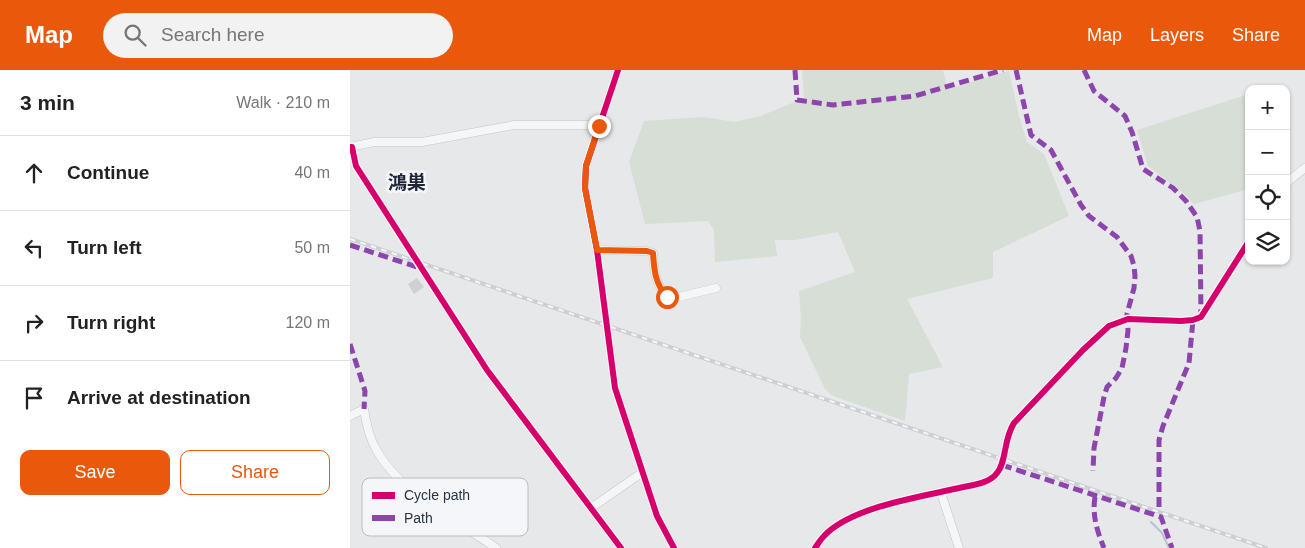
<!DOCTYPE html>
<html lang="en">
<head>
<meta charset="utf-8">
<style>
	:root { --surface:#fff; --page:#f2f2f2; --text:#222; --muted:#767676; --line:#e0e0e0; --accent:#ea580c }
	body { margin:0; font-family:Arial,"Noto Sans JP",sans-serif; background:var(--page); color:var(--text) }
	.controls { position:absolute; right:15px; top:15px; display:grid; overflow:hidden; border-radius:10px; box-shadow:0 1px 4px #0004 }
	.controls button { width:45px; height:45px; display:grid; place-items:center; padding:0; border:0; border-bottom:1px solid var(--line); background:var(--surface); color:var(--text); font:25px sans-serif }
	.stop { position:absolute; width:15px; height:15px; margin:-11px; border:4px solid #ea580c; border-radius:50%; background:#fff }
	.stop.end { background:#ea580c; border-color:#fff; box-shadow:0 1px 5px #0008 }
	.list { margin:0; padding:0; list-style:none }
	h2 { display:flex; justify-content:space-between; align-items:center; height:65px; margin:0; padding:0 20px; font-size:21px }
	h2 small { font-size:16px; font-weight:400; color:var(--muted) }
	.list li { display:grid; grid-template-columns:32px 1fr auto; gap:15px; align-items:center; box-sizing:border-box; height:75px; padding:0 20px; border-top:1px solid var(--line) }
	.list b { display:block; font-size:19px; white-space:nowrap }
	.list em { font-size:16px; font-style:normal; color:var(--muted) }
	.actions { display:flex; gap:10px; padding:15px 20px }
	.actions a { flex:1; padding:11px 0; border:1px solid var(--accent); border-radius:10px; text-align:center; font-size:18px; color:var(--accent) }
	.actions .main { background:var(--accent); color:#fff }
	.icon { flex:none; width:28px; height:28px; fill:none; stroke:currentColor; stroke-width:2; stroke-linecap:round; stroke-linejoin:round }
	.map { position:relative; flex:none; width:955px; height:478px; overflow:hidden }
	header { display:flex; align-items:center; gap:30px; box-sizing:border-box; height:70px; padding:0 25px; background:var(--accent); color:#fff }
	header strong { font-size:24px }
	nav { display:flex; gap:28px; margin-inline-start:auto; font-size:18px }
	.search { width:350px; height:45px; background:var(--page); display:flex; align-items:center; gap:12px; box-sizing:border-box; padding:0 18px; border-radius:28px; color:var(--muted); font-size:19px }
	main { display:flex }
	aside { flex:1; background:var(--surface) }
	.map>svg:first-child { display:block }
	.green { fill:#d6ded6 }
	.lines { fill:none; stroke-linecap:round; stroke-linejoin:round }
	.stream { stroke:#b4c4d5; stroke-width:2 }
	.building { fill:#ced0d3 }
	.minor-casing { stroke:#c4c6c8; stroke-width:9 }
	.minor { stroke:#f5f6f7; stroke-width:8 }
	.rail-casing { stroke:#cecfd2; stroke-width:4 }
	.rail { stroke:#f4f6f9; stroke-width:2; stroke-dasharray:5.5; stroke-linecap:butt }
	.quiet { stroke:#8e44ad; stroke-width:5; stroke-dasharray:10 5; stroke-linecap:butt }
	.cycleway-casing { stroke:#f4f6f9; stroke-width:9 }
	.cycleway { stroke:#d6006c; stroke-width:6 }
	.route { stroke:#ea580c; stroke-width:6 }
	.labels { text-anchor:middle; stroke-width:5; stroke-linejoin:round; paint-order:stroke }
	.quarter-label { font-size:19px; font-weight:bold; fill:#1d2536; stroke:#f4f6f9 }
	.key { fill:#f4f6f9; stroke:#b8bcc3; stroke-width:1 }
	.key-label { font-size:14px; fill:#2b3445 }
</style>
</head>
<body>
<header>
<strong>Map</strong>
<div class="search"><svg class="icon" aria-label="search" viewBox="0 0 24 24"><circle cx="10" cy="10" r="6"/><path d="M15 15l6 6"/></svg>Search here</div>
<nav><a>Map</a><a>Layers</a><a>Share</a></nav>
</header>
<main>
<aside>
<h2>3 min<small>Walk · 210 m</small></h2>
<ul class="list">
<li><svg class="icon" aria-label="ahead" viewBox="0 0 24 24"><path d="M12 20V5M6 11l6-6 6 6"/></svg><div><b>Continue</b></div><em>40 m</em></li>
<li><svg class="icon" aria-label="left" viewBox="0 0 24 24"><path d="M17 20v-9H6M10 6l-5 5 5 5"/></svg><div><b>Turn left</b></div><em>50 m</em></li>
<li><svg class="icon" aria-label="right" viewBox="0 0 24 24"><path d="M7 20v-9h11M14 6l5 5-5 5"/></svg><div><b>Turn right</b></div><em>120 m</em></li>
<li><svg class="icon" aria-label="arrive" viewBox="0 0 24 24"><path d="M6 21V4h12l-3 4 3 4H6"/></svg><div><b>Arrive at destination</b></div></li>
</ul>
<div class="actions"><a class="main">Save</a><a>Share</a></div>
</aside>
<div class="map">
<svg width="955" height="478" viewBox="0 0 955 478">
	<rect width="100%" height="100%" fill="#e6e8ea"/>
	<g class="green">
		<polygon points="452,0 593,0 598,19 659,1 669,46 677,72 694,84 719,146 643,182 643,208 557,229 593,297 559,304 555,351 483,326 475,319 450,267 451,249 449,221 505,202 488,162 445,170 425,170 427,186 365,192 364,160 358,151 295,154 279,92 294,51 353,47 385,52 411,46 454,28"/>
		<polygon points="899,24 899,119 844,134 830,120 798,96 787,60"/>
	</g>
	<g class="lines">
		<polyline class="stream" points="801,452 812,463 819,478"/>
	</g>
	<polygon class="building" points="67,208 74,217 64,224 58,214"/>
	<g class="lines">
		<g class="minor-casing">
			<g id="minor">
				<polyline points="268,0 236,96 235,118 247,180 265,318 307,446 324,478"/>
				<polyline points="0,77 24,72 72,72 164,55 249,55"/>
				<polyline points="2,77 6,96 137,300 271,478"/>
				<polyline points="936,113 955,98"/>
				<path d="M 247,180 L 297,181 L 303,183 C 304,200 305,214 317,227 L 325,228 L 366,218"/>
				<path d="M 0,346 L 14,339 C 16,353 19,367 26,379 C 49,422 107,451 146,478"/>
				<polyline points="591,423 609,478"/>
				<polyline points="241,438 293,402"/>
				<path d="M 465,478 C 468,474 470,470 474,466 C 501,437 570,427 609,418 C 621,415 639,414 647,403 C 657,391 653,370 664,353 L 733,280 L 759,256 L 778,249 L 831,251 L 843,250 L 851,247 L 899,171"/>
			</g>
		</g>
		<use href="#minor" class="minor"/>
		<g class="rail-casing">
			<polyline id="rail" points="0,169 916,478"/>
		</g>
		<use href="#rail" class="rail"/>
		<g class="quiet">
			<polyline points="445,0 447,30 483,35 565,26 653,0"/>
			<polyline points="666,0 681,65 701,80 731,135 739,146 767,167 781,186 784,196 785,206 784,218 777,244 778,260 776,278 772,298 766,308 757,317 754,327 744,378 743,401"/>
			<polyline points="734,0 744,21 775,46 782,62 793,99 823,118 836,131 847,147 850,161 851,244"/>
			<polyline points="0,175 70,198"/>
			<polyline points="0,274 15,321 14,339"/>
			<polyline points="652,395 811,447 822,478"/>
			<path d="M 745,427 C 742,445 747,461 754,478"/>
			<polyline points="809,437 809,370 813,356 839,293 843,250"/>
		</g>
		<g class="cycleway-casing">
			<g id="cycleway">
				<polyline points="268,0 236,96 235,118 247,180 265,318 307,446 324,478"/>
				<polyline points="0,77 2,77 6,96 137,300 271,478"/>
				<path d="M 465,478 C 468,474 470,470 474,466 C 501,437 570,427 609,418 C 621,415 639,414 647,403 C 657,391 653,370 664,353 L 733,280 L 759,256 L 778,249 L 831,251 L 843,250 L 851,247 L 899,171"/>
			</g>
		</g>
		<use href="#cycleway" class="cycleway"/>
	</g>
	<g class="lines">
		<path class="route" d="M 249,56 L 236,96 L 235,118 L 247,180 L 297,181 L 303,183 C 304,199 305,214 317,227"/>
	</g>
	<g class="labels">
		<g class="quarter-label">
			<text x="57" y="119">鴻巣</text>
		</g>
	</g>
	<rect x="12" y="408" width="166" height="58" rx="8" class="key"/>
	<rect x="22" y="422" width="23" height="7" fill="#d6006c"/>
	<rect x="22" y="445" width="23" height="6" fill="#8e44ad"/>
	<g class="key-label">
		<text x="54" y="430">Cycle path</text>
		<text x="54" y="453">Path</text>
	</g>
</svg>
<div class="controls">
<button>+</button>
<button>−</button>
<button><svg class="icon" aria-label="locate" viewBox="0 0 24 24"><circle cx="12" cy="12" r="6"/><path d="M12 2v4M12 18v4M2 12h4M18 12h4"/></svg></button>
<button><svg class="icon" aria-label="layers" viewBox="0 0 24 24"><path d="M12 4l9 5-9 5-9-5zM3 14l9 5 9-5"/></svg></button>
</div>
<div class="stop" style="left:317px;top:227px"></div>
<div class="stop end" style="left:249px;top:56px"></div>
</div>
</main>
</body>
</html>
